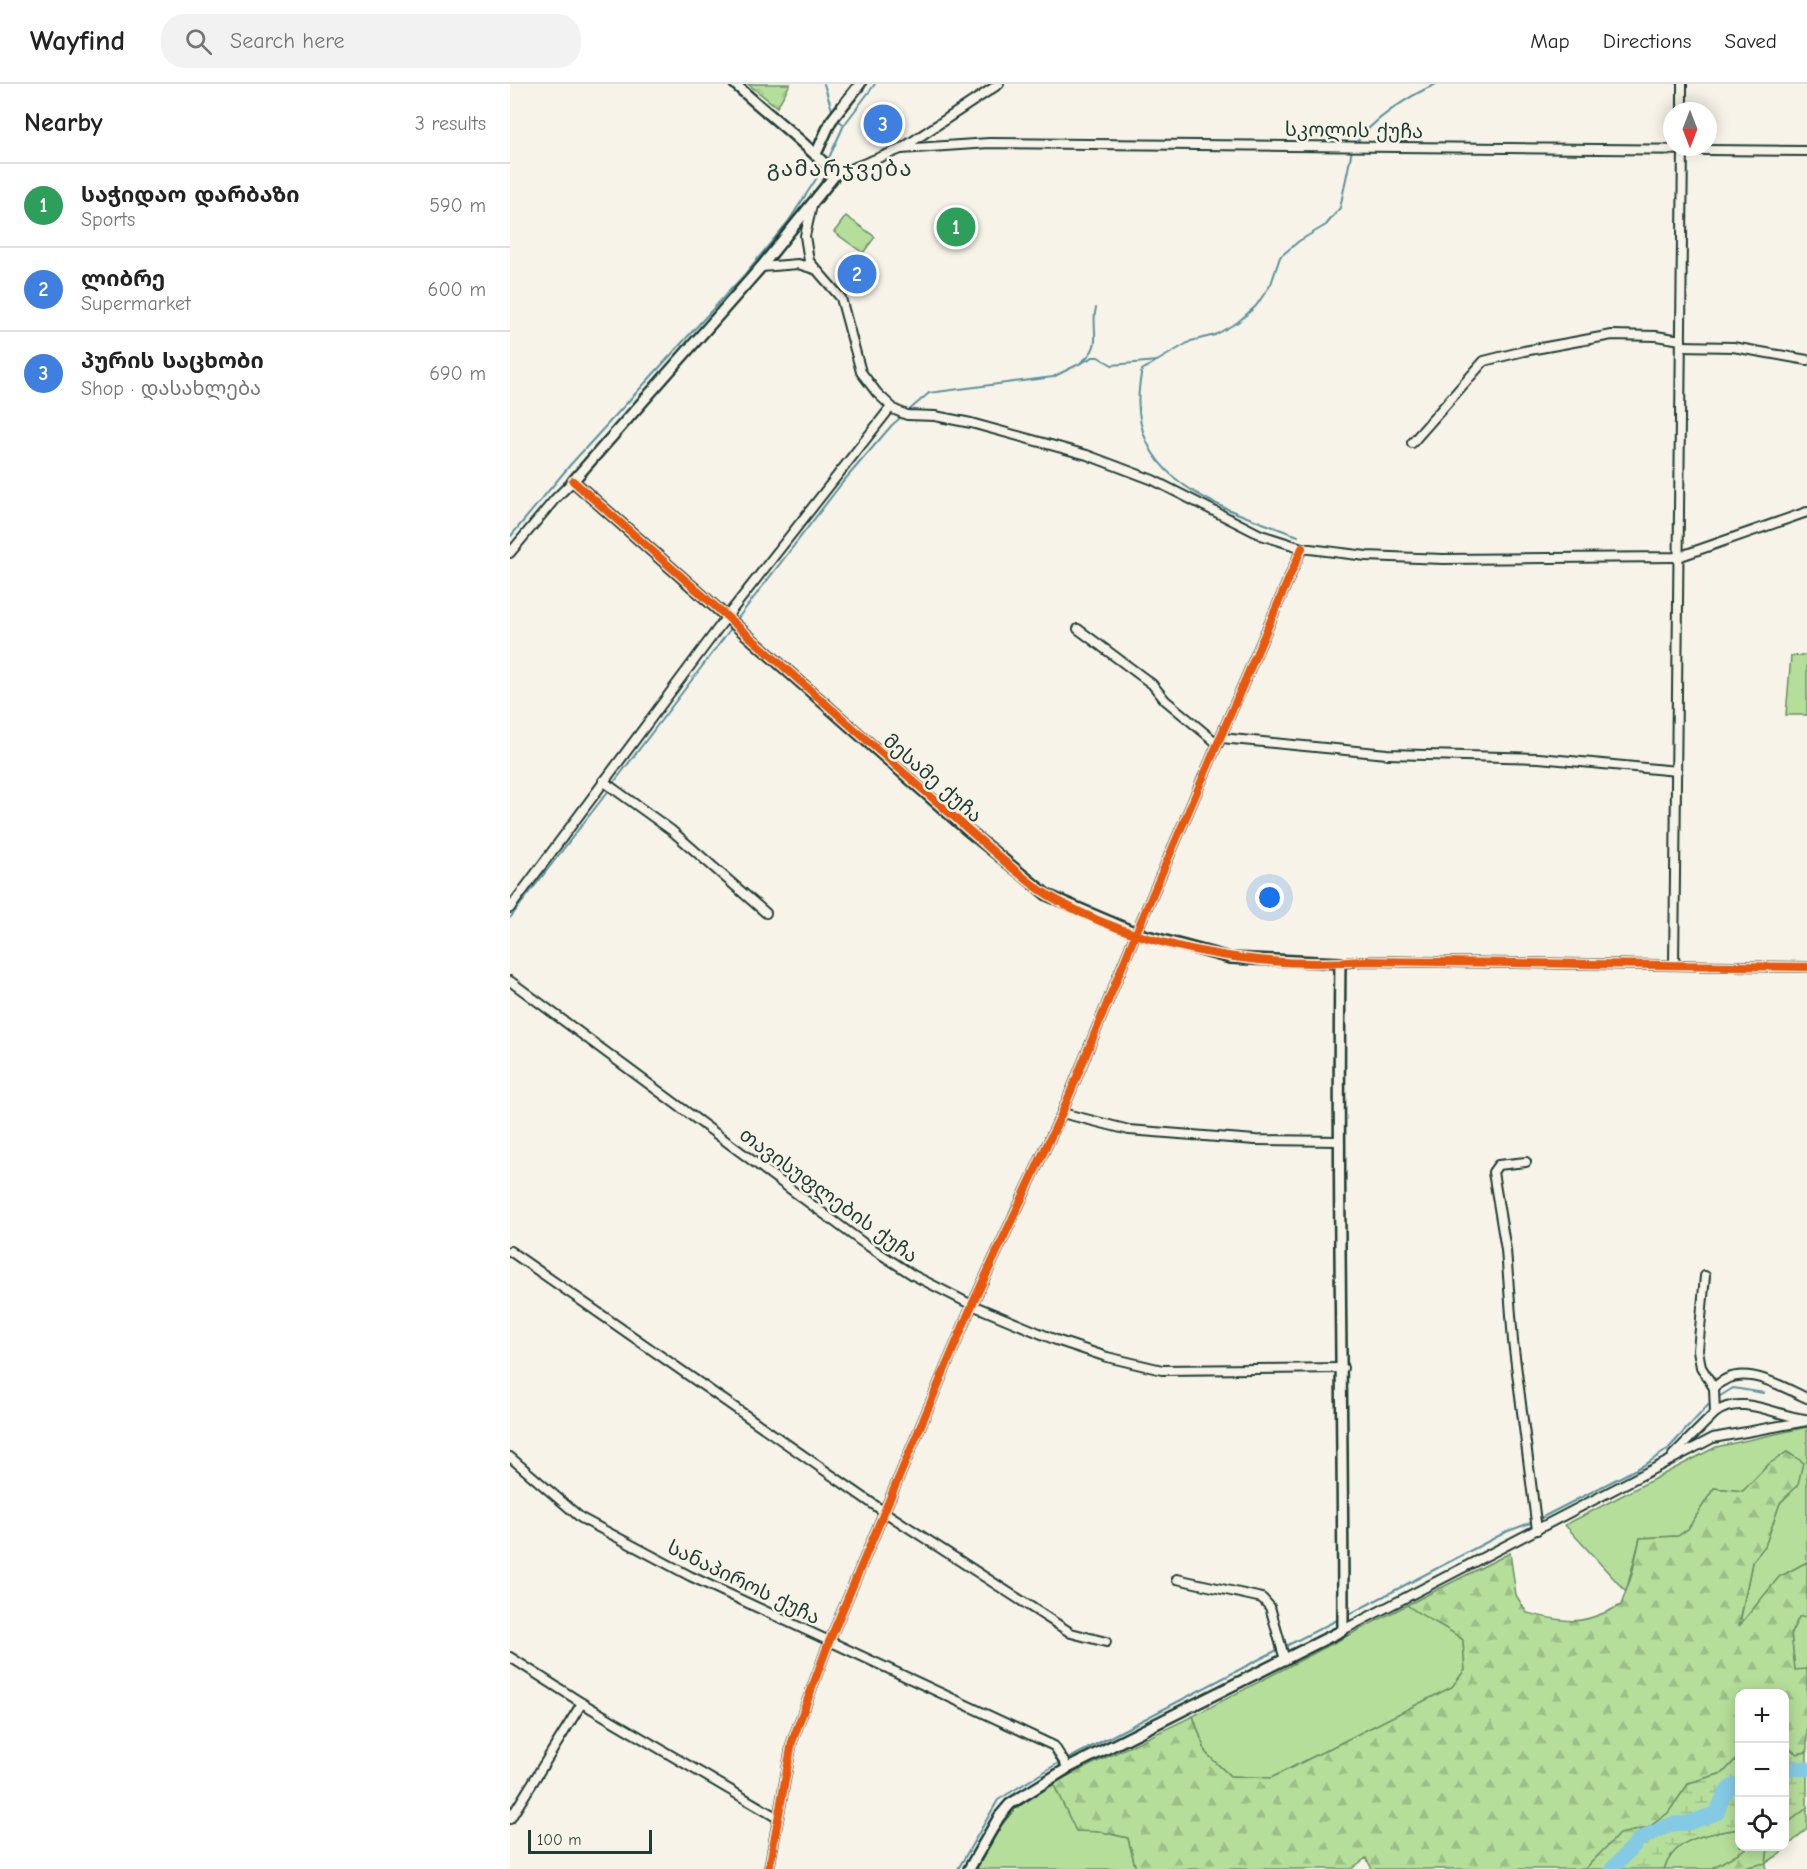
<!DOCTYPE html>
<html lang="en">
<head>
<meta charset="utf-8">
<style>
	:root { --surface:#fff; --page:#f2f2f2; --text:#222; --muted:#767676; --line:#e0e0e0; --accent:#1f3d34 }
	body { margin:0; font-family:"Comic Neue","Noto Sans Georgian",sans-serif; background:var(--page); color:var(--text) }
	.controls { position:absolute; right:18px; bottom:18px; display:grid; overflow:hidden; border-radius:12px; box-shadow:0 3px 15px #0003 }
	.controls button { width:54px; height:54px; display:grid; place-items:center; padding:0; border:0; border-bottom:2px solid var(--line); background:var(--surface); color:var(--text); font:30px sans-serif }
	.compass { position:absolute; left:1153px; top:18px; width:54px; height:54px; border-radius:50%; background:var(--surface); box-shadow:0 3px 15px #0003; rotate:180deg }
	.scale { position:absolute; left:18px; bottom:15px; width:124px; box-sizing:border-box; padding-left:6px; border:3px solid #1f3d34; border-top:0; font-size:16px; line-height:21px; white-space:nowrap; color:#1f3d34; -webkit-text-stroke:4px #f7f3e8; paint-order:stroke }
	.you { position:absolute; left:760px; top:814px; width:21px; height:21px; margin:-15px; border:4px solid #fff; border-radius:50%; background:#1a73e8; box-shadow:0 0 0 9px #1a73e833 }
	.badge { display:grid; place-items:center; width:39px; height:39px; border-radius:50%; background:var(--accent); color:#fff; font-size:20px; font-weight:700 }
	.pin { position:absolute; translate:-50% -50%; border:3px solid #fff; box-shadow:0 2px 6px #0006 }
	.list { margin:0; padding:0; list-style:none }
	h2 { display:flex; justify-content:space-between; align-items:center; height:78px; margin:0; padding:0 24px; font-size:26px }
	h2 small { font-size:20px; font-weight:400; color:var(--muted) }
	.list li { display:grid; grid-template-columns:39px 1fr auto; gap:18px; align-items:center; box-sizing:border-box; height:84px; padding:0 24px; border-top:2px solid var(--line) }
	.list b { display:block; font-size:22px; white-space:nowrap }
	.list p { margin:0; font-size:20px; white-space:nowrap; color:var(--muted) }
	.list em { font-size:20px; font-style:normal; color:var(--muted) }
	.icon { flex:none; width:33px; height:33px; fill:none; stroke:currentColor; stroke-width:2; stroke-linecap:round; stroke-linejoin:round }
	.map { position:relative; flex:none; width:1297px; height:1785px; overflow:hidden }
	header { display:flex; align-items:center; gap:36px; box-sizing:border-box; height:84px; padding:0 30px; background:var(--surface); border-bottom:2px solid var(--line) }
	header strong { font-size:28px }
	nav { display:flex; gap:33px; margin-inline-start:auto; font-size:21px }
	.search { width:420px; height:54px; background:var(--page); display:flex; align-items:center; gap:15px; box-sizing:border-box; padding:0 21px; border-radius:24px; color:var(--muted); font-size:22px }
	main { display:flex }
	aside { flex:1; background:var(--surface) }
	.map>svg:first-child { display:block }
	.grass { fill:#b5de9a; stroke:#6a8e67; stroke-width:1.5 }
	.forest { fill:url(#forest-firs); stroke:#6a8e67; stroke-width:1.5 }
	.wetland { fill:url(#wetland-marsh); stroke:#6a8e67; stroke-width:1.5 }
	.park { fill:url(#park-crowns); stroke:#6a8e67; stroke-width:1.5 }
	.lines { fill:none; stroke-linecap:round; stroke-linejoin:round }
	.stream { stroke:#5c929e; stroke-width:2 }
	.river { stroke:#84cae5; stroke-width:15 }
	.minor-casing { stroke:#1f3d34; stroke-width:12 }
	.tertiary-casing { stroke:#1f3d34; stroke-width:14 }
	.minor { stroke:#f7f3e8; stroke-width:8 }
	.tertiary { stroke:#f7f3e8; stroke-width:9 }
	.cycleway-casing { stroke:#f7f3e8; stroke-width:11 }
	.cycleway { stroke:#e8590c; stroke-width:8 }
	.labels { text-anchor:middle; stroke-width:5; stroke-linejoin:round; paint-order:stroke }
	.street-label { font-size:20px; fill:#1f3d34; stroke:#f7f3e8 }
	.quarter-label { font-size:22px; letter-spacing:1.5px; fill:#1f3d34; stroke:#f7f3e8 }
</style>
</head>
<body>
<header>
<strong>Wayfind</strong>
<div class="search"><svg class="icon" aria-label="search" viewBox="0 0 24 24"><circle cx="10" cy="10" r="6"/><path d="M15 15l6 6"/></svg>Search here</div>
<nav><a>Map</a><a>Directions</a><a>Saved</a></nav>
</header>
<main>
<aside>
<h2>Nearby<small>3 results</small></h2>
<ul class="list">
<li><span class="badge" style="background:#2e9e5b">1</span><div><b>საჭიდაო დარბაზი</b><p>Sports</p></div><em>590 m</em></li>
<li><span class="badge" style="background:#3f7fe0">2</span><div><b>ლიბრე</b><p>Supermarket</p></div><em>600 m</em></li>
<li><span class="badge" style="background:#3f7fe0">3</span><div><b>პურის საცხობი</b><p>Shop · დასახლება</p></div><em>690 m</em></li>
</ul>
</aside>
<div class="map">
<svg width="1297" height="1785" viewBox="0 0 1297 1785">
	<defs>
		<pattern id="forest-firs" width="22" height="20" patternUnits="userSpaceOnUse" patternTransform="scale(1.5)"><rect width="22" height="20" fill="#b5de9a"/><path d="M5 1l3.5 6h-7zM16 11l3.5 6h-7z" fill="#9bbf85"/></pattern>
		<pattern id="wetland-marsh" width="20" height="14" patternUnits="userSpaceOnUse" patternTransform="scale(1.5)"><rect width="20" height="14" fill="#b5de9a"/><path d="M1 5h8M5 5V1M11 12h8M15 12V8" fill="none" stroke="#9bbf85"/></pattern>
		<pattern id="park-crowns" width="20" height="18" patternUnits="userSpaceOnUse" patternTransform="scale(1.5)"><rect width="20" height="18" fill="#b5de9a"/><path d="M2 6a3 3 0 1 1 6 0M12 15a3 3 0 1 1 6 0" fill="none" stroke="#9bbf85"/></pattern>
	</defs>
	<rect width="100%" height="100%" fill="#f7f3e8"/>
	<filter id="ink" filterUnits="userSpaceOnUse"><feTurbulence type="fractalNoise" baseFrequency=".0167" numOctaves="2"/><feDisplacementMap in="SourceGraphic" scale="12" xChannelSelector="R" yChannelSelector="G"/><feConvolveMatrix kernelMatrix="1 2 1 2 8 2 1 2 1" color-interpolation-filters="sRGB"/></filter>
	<g filter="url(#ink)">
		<g class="grass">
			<polygon points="336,132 365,153 353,169 324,148"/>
			<polygon points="1297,571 1297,631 1276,631 1281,572"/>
			<polygon points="1297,1343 1297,1478 1269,1493 1229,1544 1242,1478 1255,1462 1270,1419 1288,1401 1259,1380 1233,1407 1204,1404 1178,1445 1168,1452 1130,1454 1116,1508 1055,1441 1206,1363"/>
			<path d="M 897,1521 C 915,1535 935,1541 953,1556 L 955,1586 L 942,1603 L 761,1694 L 720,1692 L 696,1669 L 683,1632 Z"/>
			<polygon points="1289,1532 1297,1532 1297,1585 1285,1587 1281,1549"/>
			<polygon points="543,1699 566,1746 592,1748 618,1754 626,1785 467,1785 491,1742 504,1726"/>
			<polygon points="1297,1724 1297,1744 1270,1770 1256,1779 1256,1785 1228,1785 1256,1779 1258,1763 1274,1762 1275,1741"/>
			<path d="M 1229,1745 L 1230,1762 L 1240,1763 L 1201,1785 L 1154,1785 C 1166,1752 1198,1750 1229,1745 Z"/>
		</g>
		<g class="forest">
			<path d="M 1277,1368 L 1293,1378 L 1288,1401 L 1270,1419 L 1255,1462 L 1242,1478 L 1229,1542 L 1269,1493 L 1297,1478 L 1297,1532 L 1289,1533 L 1281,1549 L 1285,1586 L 1297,1585 L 1297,1668 L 1287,1670 L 1275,1661 L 1274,1610 L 1230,1610 L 1229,1672 L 1213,1689 L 1179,1699 L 1158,1729 L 1138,1744 L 1109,1751 L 1075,1785 L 862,1785 L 856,1774 L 841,1785 L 626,1785 L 618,1754 L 592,1748 L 566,1747 L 543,1699 L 683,1632 L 696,1669 L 720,1692 L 761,1694 L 942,1603 L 955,1586 L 953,1556 C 935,1541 915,1535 897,1521 L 1000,1469 L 1006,1511 L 1017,1529 C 1061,1539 1070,1542 1111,1521 L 1122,1490 L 1130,1454 L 1168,1452 L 1178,1445 L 1204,1404 L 1233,1407 L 1259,1380 Z"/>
			<polygon points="1240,1762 1258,1763 1256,1779 1228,1785 1201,1785"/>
		</g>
		<g class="wetland">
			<polygon points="1274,1661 1287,1670 1297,1668 1297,1724 1275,1741"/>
			<path d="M 1229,1672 L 1229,1745 C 1198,1750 1166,1752 1154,1785 L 1075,1785 L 1109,1750 L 1138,1744 L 1158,1729 L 1179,1699 L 1213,1689 Z"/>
		</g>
		<polygon class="park" points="238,0 280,0 267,23"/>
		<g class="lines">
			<g class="stream">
				<polyline points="314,0 323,29"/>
				<polyline points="326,34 334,41"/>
				<path d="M 845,61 C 861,36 899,12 926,0"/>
				<polyline points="317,78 334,41 365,0"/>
				<path d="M 571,278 C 595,262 580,244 586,224"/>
				<path d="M 645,278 L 632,286 C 608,395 707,422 788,452"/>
				<polyline points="0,453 61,380 235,190 278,138 314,83"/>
				<polyline points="225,538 332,399 382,341 419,309 543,293 583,273 588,273 602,281 647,277 681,257 705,251 728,238 746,222 761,200 770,173 789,157 816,141 830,124 842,66"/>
				<polyline points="102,701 222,543"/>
				<polyline points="0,834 99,706"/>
				<polyline points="1207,1314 1223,1304 1254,1309"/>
				<polyline points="1029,1435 1136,1380 1157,1366 1202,1317"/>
				<polyline points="836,1532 998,1447 1023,1438"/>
				<polyline points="774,1563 831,1534"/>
				<polyline points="556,1676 769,1565"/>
				<polyline points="448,1785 488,1716 550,1678"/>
			</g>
			<g class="river">
				<polyline points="1274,1684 1297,1685"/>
				<path d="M 1102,1785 L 1130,1755 L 1162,1740 L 1178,1739 L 1207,1729 C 1212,1716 1215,1703 1230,1699"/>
			</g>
			<g class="minor-casing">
				<g id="minor">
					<polyline points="1172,0 1172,27"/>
					<polyline points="391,65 479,59 1297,67"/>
					<polyline points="325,91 391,65 489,0"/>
					<polyline points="302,121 295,152 299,177 331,214 351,288 367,309 385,326 397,331 425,332 461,339 577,371 643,396 751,451 792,464 856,472 933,475 1168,473 1297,428"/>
					<polyline points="251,183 288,180 304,185"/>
					<polyline points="1171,262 1223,263 1297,276"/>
					<polyline points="902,359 974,277 1014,267 1102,251 1146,252 1171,256"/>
					<polyline points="0,469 45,415 63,397"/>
					<polyline points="568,545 642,600 655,616 708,660"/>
					<polyline points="711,654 877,670 1029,674 1167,687"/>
					<polyline points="93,697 161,746 256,829"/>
					<polyline points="0,824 218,531 381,323"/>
					<polyline points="830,879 854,877 1297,883"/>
					<polyline points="1164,881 1173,63"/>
					<polyline points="0,897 352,1158 403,1191 462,1221 546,1256 597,1273 652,1286 833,1284"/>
					<polyline points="552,1029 619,1046 745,1056 828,1057"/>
					<polyline points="1016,1078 988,1081 983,1088 996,1166 1003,1257 1027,1446"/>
					<polyline points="0,1167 373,1427 561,1549 596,1558"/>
					<polyline points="1195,1192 1188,1266 1191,1283 1204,1304"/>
					<path d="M 1205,1329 C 1231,1309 1266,1332 1295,1335"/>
					<path d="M 1163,1371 L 1205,1329 L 1204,1304 C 1230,1276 1270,1302 1297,1314"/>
					<polyline points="0,1373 71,1434 180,1492 544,1662 558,1684"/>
					<polyline points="667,1495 752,1514 760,1523 775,1576"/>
					<polyline points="833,1546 1203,1354 1297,1337"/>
					<polyline points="0,1573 72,1619 266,1733"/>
					<polyline points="0,1735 72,1619"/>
					<polyline points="259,1785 282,1658 319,1558 462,1221 552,1029 626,849 792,464"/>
				</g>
			</g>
			<g class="tertiary-casing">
				<g id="tertiary">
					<path d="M 225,0 C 258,31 295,57 325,91 L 251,183 L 63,397 L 456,745 L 537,811 L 626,849 L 720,874 L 830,879 C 827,1102 833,1324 833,1546 L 558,1684 L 500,1720 L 489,1733 L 459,1785"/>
					<polyline points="306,70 321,37 350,0"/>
				</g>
			</g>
			<use href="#minor" class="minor"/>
			<use href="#tertiary" class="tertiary"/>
			<g class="cycleway-casing">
				<g id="cycleway">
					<path d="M 63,397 L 494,777 C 508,788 522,802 538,811 C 627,864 751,886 854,877 L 1297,883"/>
					<polyline points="259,1785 282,1658 319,1558 462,1221 552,1029 626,849 792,464"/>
				</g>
			</g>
			<use href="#cycleway" class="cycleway"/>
		</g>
	</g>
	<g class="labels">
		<g class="street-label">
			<text transform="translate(844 46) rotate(1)" y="7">სკოლის ქუჩა</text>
			<text transform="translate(423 694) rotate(41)" y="7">მესამე ქუჩა</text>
			<text transform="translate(319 1111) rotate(36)" y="7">თავისუფლების ქუჩა</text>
			<text transform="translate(234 1498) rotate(26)" y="7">სანაპიროს ქუჩა</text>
		</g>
		<g class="quarter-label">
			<text x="330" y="92">გამარჯვება</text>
		</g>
	</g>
</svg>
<div class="controls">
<button>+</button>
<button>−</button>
<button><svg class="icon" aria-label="locate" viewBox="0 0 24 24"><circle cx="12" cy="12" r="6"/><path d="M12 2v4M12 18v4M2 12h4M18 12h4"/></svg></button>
</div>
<svg class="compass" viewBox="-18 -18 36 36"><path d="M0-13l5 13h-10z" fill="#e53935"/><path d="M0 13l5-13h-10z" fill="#767676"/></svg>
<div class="scale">100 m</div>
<div class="you"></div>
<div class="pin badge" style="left:446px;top:143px;background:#2e9e5b">1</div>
<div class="pin badge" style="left:347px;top:190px;background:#3f7fe0">2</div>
<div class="pin badge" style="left:373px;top:40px;background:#3f7fe0">3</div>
</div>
</main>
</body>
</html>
